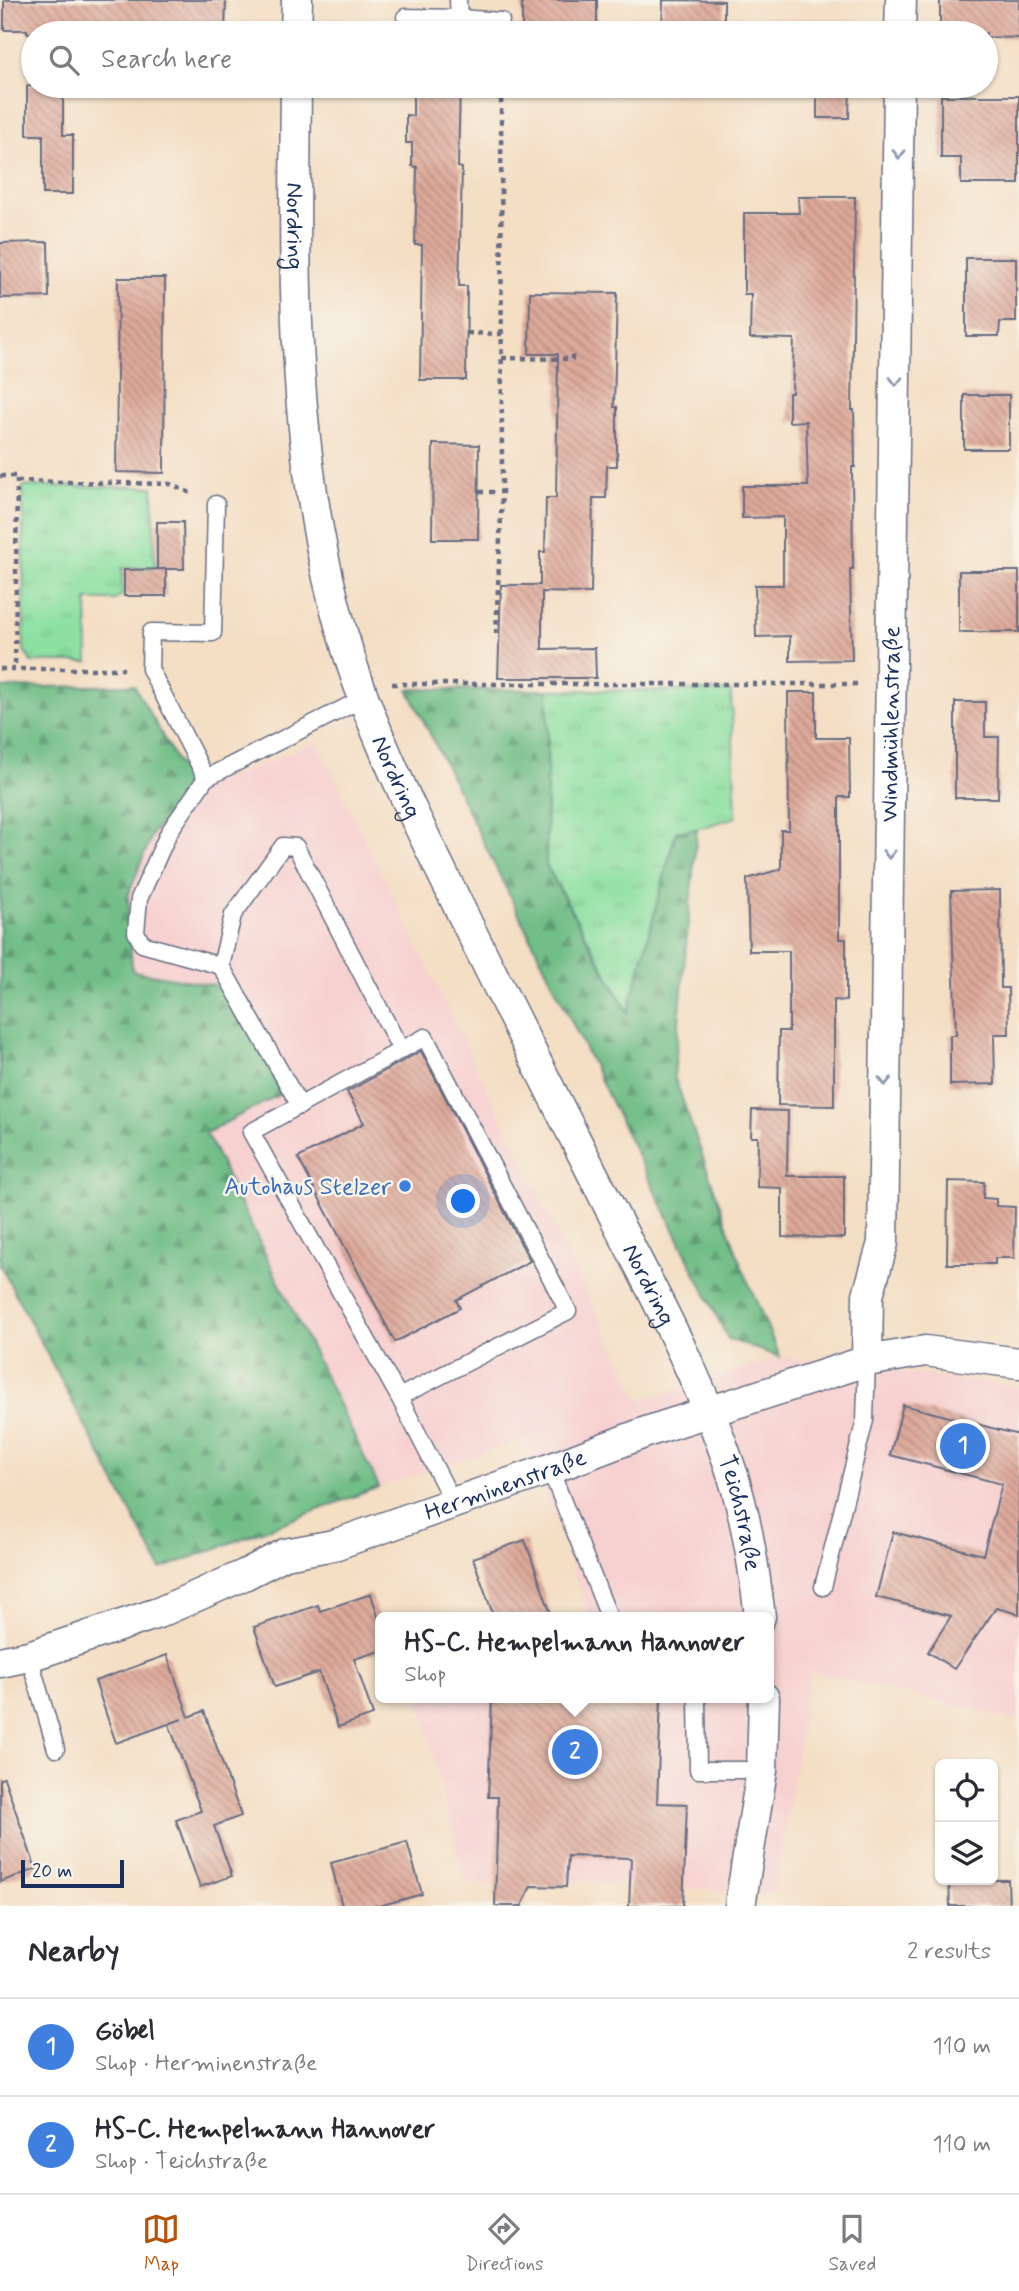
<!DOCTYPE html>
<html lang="en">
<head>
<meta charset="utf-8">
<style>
	:root { --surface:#fff; --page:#f7f7f7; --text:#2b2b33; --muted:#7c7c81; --line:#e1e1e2; --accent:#b45309 }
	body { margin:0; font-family:Mynerve,sans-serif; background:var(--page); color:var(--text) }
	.controls { position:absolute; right:21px; bottom:21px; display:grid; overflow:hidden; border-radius:10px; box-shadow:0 2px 5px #0004 }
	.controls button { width:63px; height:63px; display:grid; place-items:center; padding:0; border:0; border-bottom:2px solid var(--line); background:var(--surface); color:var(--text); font:35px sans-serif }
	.scale { position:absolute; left:21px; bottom:18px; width:103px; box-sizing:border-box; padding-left:7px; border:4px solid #1b2f5e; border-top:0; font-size:19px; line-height:24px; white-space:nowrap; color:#1b2f5e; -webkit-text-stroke:5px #f7f3e8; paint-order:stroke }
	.you { position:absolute; left:464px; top:1202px; width:24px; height:24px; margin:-18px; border:5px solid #fff; border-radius:50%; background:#1a73e8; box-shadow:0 0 0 10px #1a73e833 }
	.badge { display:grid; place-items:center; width:46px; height:46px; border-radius:50%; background:var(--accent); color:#fff; font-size:23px; font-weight:700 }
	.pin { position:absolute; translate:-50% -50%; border:4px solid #fff; box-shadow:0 2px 7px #0006 }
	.popup { position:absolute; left:375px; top:1612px; width:399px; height:91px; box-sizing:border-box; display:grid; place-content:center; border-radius:10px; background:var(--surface); filter:drop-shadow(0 2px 5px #0005); font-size:23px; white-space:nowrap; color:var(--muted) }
	.popup b { font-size:26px; color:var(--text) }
	.popup::after { content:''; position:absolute; left:50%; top:100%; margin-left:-14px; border:14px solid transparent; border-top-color:var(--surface) }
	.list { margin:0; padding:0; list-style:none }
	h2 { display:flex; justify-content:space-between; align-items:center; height:91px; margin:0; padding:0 28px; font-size:30px }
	h2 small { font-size:23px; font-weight:400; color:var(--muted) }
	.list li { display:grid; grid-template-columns:46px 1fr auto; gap:21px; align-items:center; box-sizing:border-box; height:98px; padding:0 28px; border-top:2px solid var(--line) }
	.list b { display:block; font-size:26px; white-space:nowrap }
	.list p { margin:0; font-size:23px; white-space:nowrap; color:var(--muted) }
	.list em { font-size:23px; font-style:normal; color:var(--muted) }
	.icon { flex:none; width:38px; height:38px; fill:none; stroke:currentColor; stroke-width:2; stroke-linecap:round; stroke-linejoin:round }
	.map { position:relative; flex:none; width:1019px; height:1906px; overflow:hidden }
	.search { position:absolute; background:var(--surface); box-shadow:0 2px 5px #0004; left:21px; right:21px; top:21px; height:77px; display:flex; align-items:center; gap:18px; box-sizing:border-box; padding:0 24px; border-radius:38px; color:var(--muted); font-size:26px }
	.sheet { height:287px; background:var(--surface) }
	nav { display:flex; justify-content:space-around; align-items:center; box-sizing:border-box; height:98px; border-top:2px solid var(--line); background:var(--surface); font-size:19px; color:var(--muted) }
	nav a { display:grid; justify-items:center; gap:4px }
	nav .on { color:var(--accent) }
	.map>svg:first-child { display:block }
	.built { fill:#f7d0d0 }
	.grass { fill:url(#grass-tufts); stroke:#548880; stroke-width:2 }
	.forest { fill:url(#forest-firs); stroke:#467673; stroke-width:2 }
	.building { fill:url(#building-back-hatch) }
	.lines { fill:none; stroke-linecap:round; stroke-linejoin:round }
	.lane-casing { stroke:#676c82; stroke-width:19 }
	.street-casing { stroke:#676c82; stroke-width:33 }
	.path { stroke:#676c82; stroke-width:4.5; stroke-dasharray:5 5; stroke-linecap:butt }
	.lane { stroke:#fff; stroke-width:16 }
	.street { stroke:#fff; stroke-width:30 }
	.oneway { stroke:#8d97ae }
	.shop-dot { fill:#3f7fe0; stroke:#f7f3e8; stroke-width:2.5 }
	.labels { text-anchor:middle; stroke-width:5; stroke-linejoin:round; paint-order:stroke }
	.street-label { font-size:24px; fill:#1b2f5e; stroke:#f7f3e8 }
	.shop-label { font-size:24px; fill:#366cbe; stroke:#f7f3e8; text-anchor:end }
</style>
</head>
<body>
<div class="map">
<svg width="1019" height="1906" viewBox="0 0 1019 1906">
	<defs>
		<pattern id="grass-tufts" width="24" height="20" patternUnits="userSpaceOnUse" patternTransform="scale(1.75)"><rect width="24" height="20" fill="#8de0a2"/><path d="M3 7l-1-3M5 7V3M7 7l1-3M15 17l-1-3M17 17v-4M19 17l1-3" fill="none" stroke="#79c08e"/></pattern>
		<pattern id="forest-firs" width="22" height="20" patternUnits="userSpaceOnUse" patternTransform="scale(1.75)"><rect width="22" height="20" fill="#72be88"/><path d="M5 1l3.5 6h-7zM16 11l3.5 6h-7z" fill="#5d9b72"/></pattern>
		<pattern id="building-back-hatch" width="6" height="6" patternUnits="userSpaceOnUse" patternTransform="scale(1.75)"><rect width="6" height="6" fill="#dea99a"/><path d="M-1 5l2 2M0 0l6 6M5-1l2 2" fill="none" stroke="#b38a81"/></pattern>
	</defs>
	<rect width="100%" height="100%" fill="#f7f3e8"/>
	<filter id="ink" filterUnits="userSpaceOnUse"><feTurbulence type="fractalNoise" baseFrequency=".0143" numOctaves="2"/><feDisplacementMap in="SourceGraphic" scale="14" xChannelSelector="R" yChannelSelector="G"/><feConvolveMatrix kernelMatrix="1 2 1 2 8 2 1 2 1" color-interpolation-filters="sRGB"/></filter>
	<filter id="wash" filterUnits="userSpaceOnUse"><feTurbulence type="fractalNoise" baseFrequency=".00686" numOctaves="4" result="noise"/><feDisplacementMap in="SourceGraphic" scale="28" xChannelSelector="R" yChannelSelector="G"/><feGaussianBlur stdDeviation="1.57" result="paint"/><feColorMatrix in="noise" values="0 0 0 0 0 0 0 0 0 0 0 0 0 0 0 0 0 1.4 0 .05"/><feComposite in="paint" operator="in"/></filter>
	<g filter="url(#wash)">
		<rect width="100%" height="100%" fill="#f4dec4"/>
		<polygon class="built" points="317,741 640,1401 780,1357 1019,1387 1019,1721 810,1671 775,1893 567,1880 566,1887 523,1886 496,1877 494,1884 465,1882 419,1698 769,1698 769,1617 590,1617 551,1507 523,1440 379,1487 206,1133 283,1092 225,987 132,971 128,896 153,832 194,792"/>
		<g class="grass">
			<polygon points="23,486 153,487 155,568 122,568 122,595 115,600 87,600 88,662 31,662 24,650"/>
			<polygon points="548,690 731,691 736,817 697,829 676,832 629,1013 546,865"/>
		</g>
		<g class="forest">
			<polygon points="134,685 194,792 153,832 128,896 132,971 225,987 284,1092 206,1133 379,1487 161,1569 0,1265 0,688"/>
			<polygon points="408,689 548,690 546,865 628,1013 676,832 697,829 674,1076 743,1270 780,1357 728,1339"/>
		</g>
		<g id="blocks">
			<g class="building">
				<polygon points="4,0 226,0 225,33 27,33 27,30 4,30"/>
				<rect x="522" y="0" width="75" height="33"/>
				<polygon points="663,0 724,1 724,33 662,33"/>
				<polygon points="940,0 1019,0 1019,38 986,37 986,33 940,33"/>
				<polygon points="27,86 63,86 63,135 73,135 73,194 43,194 43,135 27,135"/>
				<polygon points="413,86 460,86 458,167 462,168 459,286 467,286 466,380 420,380 422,245 415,245 417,167 412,166 412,143 406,143 406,115 413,116"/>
				<polygon points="817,86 850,86 849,118 817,118"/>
				<polygon points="941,96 1019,96 1019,184 961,184 961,158 941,158"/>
				<polygon points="798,197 855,197 852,410 854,410 855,467 852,467 853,569 850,569 852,660 790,661 790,636 756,637 755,585 783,585 783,517 742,518 742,486 808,486 806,421 789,422 789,393 792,393 794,339 750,338 751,294 744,294 744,213 799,213"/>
				<polygon points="48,242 49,297 0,298 0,243"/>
				<polygon points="966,258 1016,258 1016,322 1000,322 999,336 966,336"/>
				<polygon points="118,278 165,278 164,473 116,472"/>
				<polygon points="530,292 617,293 614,407 617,407 617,466 607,466 606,498 593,498 591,593 542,592 542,649 595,648 596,678 498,678 501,585 540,585 540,552 545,552 546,498 556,498 558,354 529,354"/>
				<rect x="964" y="395" width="45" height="54"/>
				<polygon points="433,444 479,445 478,539 432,539"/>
				<polygon points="157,522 183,522 184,569 157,569"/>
				<polygon points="166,569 166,596 124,596 124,570"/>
				<rect x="959" y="571" width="60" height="61"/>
				<polygon points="788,692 816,692 816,738 849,738 850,797 839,797 839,939 846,939 846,1001 834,1000 834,1106 778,1105 779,1031 789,1031 789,951 749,951 747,879 781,869 781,830 789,830"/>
				<polygon points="955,702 985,702 985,737 999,737 998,798 955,798"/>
				<polygon points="1000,890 1001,988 1008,988 1009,1034 994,1034 995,1084 950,1085 950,1035 956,1035 951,891"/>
				<polygon points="421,1051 530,1261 456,1300 460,1308 395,1342 298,1158 364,1123 347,1092"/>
				<polygon points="752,1110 788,1111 787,1176 844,1176 844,1238 782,1237 782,1188 757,1187 758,1137 751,1137"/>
				<polygon points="948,1181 984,1182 983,1198 996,1199 996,1206 1015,1207 1014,1258 995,1258 995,1264 947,1264"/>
				<polygon points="903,1405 1019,1435 1019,1614 996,1608 954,1669 928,1652 951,1616 876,1597 893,1532 983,1555 1002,1484 890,1455"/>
				<polygon points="525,1540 552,1617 494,1617 473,1558"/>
				<polygon points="371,1594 381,1626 381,1651 354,1659 373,1715 338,1727 319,1672 275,1687 254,1627 318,1605 320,1611"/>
				<polygon points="167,1655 189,1717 204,1711 241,1816 214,1826 232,1876 200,1887 176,1820 201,1811 169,1724 182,1719 116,1743 95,1681"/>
				<polygon points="492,1698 661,1698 657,1803 687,1804 683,1906 629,1906 631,1858 568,1856 566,1887 531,1886 522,1906 495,1906 498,1797 488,1797"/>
				<polygon points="4,1778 36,1869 0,1882 0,1779"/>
				<polygon points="407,1842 422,1894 379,1906 342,1906 331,1863"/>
				<polygon points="949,1880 1008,1880 1009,1906 950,1906"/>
			</g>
		</g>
	</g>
	<g filter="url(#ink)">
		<use href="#blocks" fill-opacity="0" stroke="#676c82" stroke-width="2"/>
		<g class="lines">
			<g class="lane-casing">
				<g id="lane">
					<polyline points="405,17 459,18 458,0"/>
					<polyline points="459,18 501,21"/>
					<polyline points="206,778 150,669 151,632 213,633 216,504"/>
					<polyline points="221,966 142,944 136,932 139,899 169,832 206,778 364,698"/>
					<polyline points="300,1106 221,966 233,915 283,846 296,847 401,1050"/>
					<polyline points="399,1397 568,1311 425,1037 251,1132 399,1397 454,1504"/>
					<polyline points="550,1469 609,1617"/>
					<polyline points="823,1587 865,1420 867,1361"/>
					<polyline points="29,1656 56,1749"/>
					<polyline points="697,1698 698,1770 762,1770"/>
				</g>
			</g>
			<g class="street-casing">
				<g id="street">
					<polyline points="296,33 297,0"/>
					<polyline points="900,33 901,0"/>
					<path id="s1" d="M 296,86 C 294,296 289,498 364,699 C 391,771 425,838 459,907 C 508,1007 559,1107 609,1206 C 654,1294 701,1380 732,1473 C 747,1520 754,1569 760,1617"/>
					<path id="s2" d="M 867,1361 L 868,1295 L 883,1243 L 899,86"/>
					<path id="s3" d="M 0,1662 L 29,1656 L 158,1613 L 244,1575 L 285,1554 L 334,1545 L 550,1469 L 649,1431 L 867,1361 L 925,1351 L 1019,1363"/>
					<polyline points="740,1906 762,1770 764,1698"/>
				</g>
			</g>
			<g class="path">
				<polyline points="467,333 502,334"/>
				<polyline points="502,358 572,359 572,355"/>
				<polyline points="0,476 17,476 15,669"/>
				<polyline points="17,481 170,484 193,494"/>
				<polyline points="479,492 502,492"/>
				<polyline points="496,634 502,492 501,86"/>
				<polyline points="0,669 124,669"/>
				<polyline points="392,684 859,684"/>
			</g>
			<use href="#lane" class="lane"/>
			<use href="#street" class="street"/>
		</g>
		<defs><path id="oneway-chevron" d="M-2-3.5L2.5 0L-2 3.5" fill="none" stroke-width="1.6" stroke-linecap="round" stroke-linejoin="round" transform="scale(1.75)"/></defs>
		<g class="oneway">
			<use href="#oneway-chevron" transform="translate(899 154) rotate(91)"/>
			<use href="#oneway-chevron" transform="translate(896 381) rotate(91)"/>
			<use href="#oneway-chevron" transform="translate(889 854) rotate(91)"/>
			<use href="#oneway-chevron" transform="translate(885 1081) rotate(91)"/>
		</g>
	</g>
	<circle class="shop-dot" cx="405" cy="1186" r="7"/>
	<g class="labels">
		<g class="street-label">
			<text dy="8" stroke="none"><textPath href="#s1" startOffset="140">Nordring</textPath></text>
			<text dy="8" stroke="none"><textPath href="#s2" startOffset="639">Windmühlenstraße</textPath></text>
			<text dy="8" stroke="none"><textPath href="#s1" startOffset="705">Nordring</textPath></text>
			<text dy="8" stroke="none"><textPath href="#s1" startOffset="1272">Nordring</textPath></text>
			<text dy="8" stroke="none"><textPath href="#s3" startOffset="537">Herminenstraße</textPath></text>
			<text dy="8" stroke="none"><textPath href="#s1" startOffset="1519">Teichstraße</textPath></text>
		</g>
		<g class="shop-label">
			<text x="391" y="1194">Autohaus Stelzer</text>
		</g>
	</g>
</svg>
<div class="controls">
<button><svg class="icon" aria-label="locate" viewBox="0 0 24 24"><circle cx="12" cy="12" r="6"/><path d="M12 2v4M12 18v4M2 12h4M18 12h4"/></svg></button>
<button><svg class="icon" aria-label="layers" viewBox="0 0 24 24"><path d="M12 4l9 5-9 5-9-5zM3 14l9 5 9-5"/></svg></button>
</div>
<div class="scale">20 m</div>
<div class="you"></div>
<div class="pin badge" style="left:963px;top:1446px;background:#3f7fe0">1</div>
<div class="pin badge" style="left:575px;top:1752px;background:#3f7fe0">2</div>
<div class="popup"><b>HS-C. Hempelmann Hannover</b>Shop</div>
<div class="search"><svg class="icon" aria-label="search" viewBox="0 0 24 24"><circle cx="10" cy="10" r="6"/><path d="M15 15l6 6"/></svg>Search here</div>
</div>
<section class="sheet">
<h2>Nearby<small>2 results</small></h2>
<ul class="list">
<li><span class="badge" style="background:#3f7fe0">1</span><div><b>Göbel</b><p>Shop · Herminenstraße</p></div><em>110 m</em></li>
<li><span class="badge" style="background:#3f7fe0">2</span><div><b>HS-C. Hempelmann Hannover</b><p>Shop · Teichstraße</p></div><em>110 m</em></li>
</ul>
</section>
<nav>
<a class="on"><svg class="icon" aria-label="map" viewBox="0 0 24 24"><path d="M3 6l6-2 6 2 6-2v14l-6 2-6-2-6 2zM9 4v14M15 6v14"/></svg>Map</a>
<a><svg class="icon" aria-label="directions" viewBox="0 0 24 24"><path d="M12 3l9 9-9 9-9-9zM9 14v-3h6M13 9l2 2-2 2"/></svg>Directions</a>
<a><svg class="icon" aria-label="saved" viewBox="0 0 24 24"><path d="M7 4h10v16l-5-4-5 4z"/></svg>Saved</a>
</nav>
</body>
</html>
